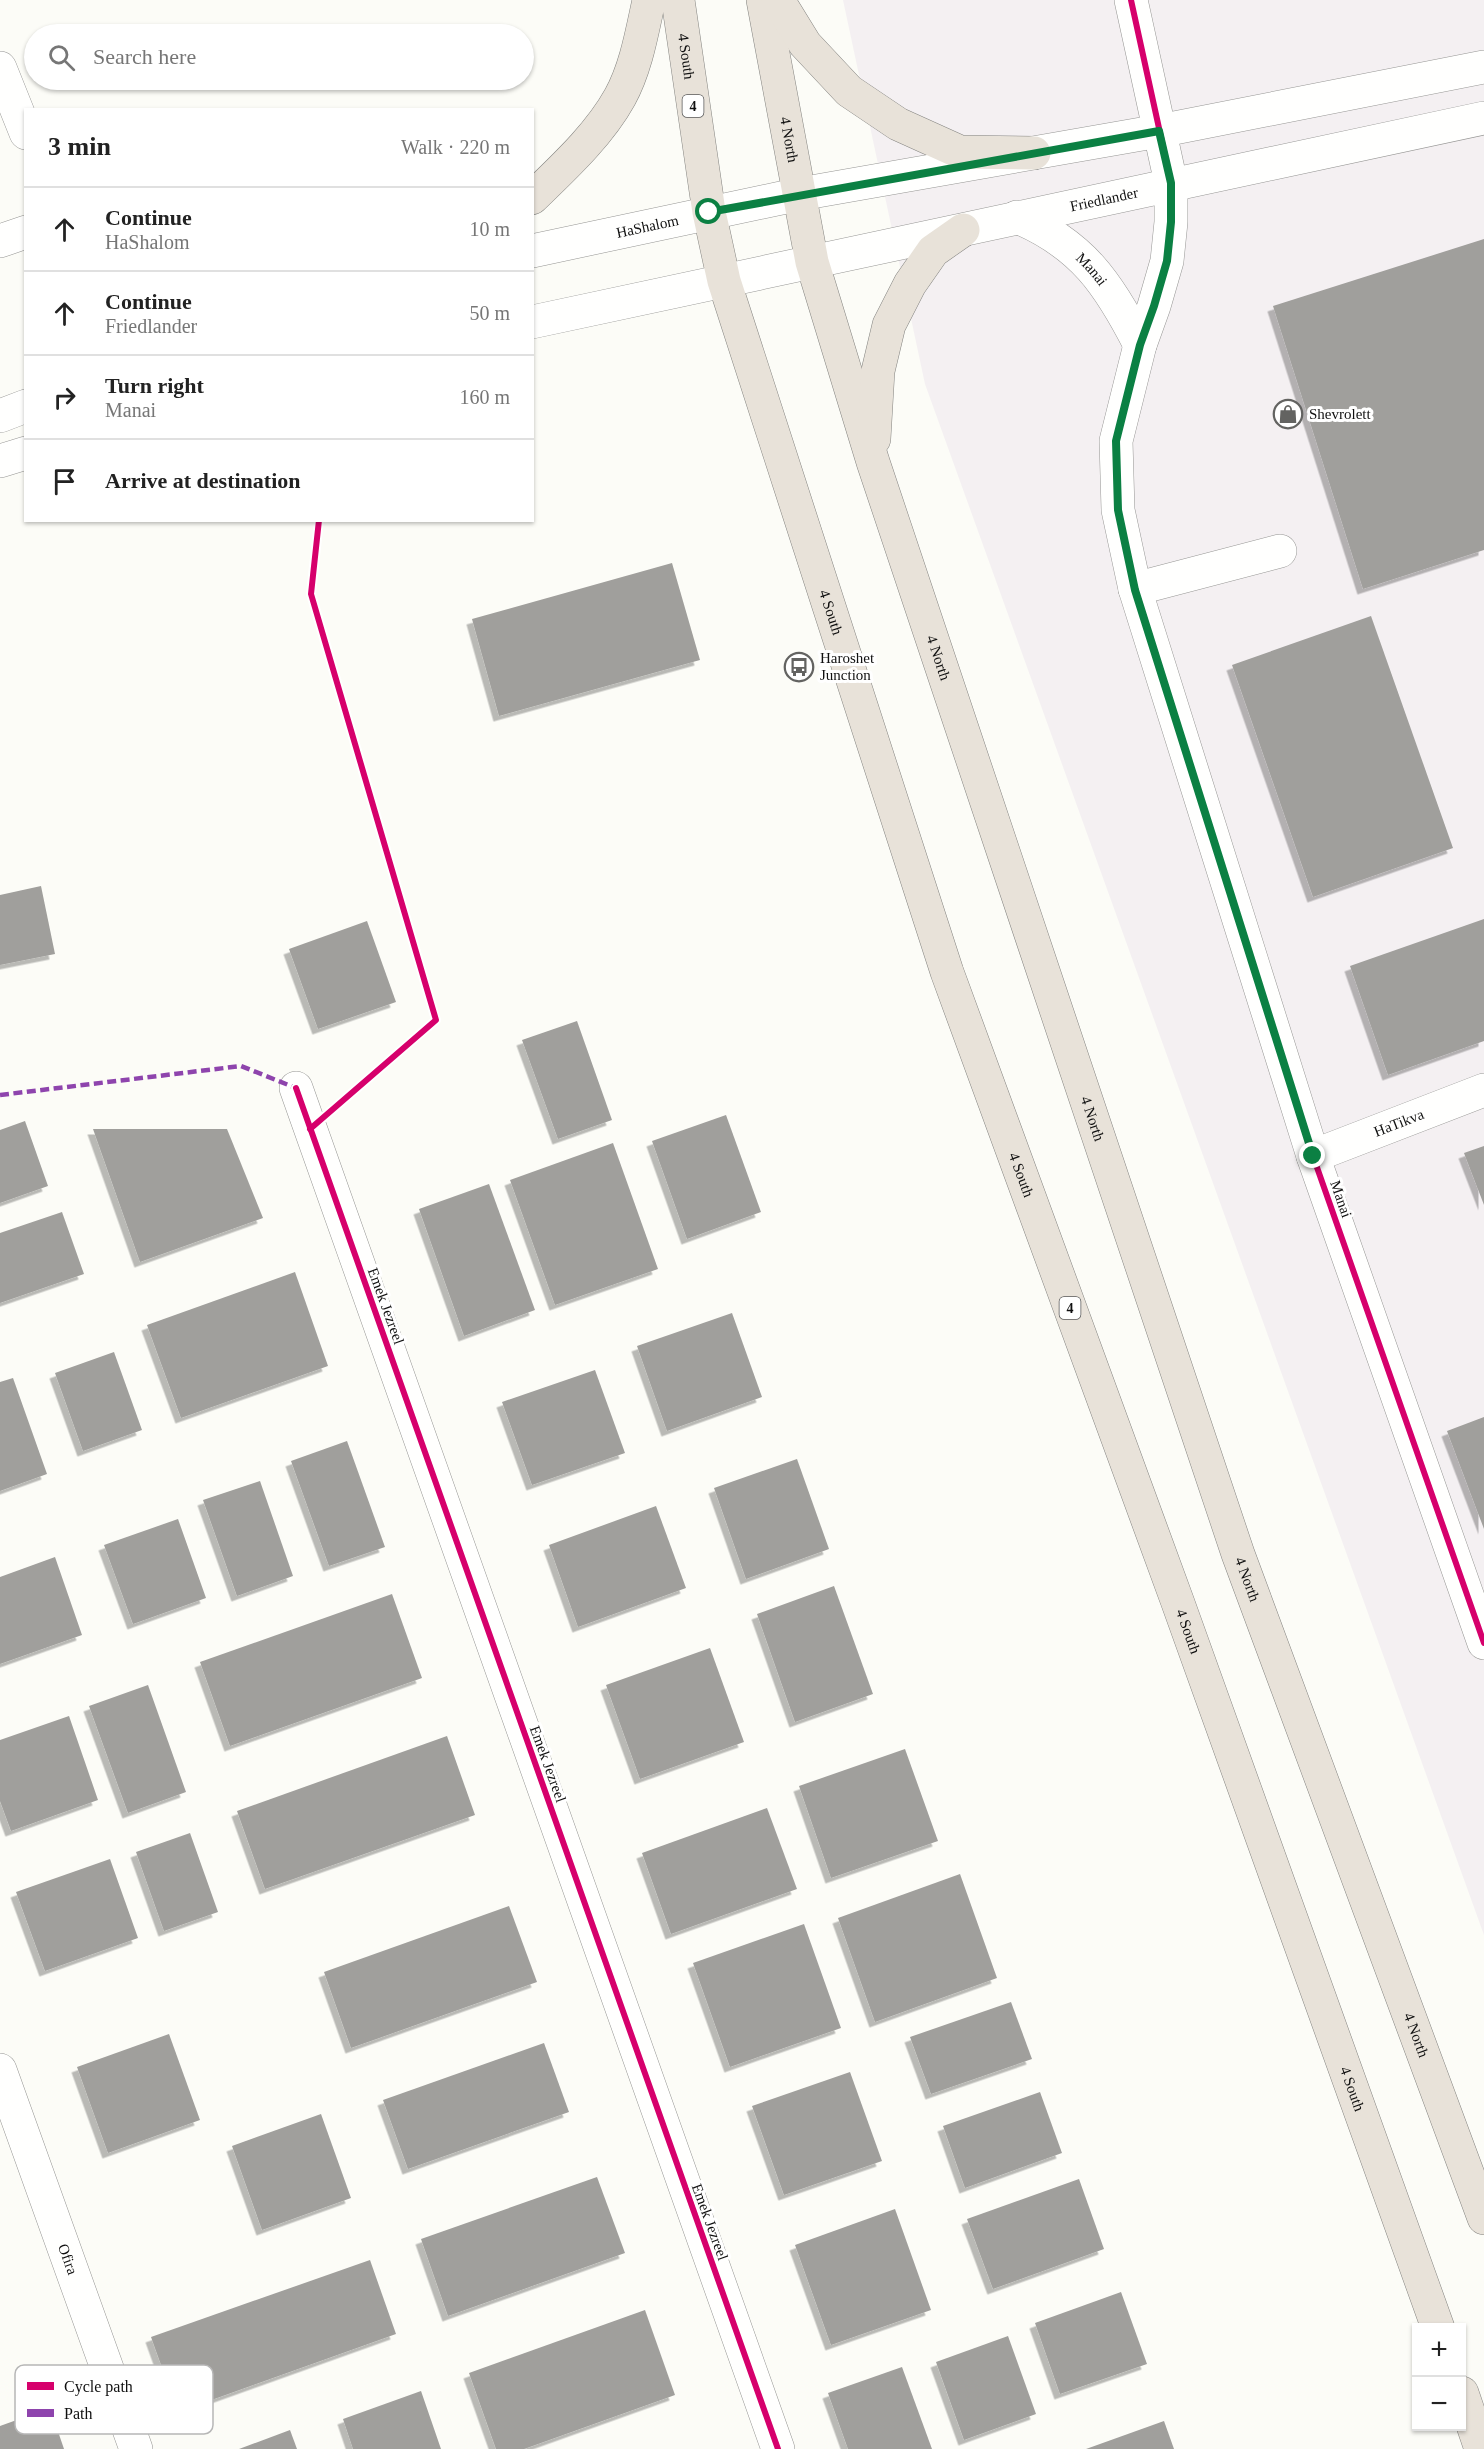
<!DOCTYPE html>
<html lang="en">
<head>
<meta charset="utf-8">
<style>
	:root { --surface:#fff; --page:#f6f6f6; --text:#222; --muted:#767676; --line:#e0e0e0 }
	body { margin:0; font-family:Georgia,serif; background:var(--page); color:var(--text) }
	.controls { position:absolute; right:18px; bottom:18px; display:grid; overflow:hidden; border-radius:0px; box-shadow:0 2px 4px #0004 }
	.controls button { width:54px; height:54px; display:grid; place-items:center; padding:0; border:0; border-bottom:2px solid var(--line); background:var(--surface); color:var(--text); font:30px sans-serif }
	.stop { position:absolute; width:18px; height:18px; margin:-14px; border:4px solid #0b8043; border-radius:50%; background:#fff }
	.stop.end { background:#0b8043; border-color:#fff; box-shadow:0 2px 6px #0008 }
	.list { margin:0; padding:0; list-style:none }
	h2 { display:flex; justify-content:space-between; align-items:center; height:78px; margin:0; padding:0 24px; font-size:26px }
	h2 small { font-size:20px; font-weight:400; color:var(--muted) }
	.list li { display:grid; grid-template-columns:39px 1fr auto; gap:18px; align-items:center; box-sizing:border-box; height:84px; padding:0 24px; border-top:2px solid var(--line) }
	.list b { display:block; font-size:22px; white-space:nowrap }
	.list p { margin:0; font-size:20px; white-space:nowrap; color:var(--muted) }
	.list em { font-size:20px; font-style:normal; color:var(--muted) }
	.icon { flex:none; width:33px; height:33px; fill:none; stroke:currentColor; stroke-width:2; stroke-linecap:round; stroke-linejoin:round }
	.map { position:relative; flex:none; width:1484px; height:2449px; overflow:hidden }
	.search { position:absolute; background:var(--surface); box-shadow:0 2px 4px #0004; left:24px; top:24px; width:510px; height:66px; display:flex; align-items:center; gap:15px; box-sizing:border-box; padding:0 21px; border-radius:33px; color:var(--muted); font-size:22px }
	.panel { position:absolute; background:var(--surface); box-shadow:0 2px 4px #0004; left:24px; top:108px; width:510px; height:414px; border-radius:0px }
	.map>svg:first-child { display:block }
	.industrial { fill:#f4f0f2 }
	.building { fill:#a09f9c; filter:url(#shadow) }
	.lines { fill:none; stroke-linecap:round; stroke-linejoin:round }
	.minor-casing { stroke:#969694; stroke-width:34 }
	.highway-casing { stroke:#848481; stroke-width:34 }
	.minor { stroke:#fffffe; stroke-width:33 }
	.highway { stroke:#e8e2d9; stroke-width:33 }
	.quiet { stroke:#8e44ad; stroke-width:4.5; stroke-dasharray:9 4.5; stroke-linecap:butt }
	.cycleway-casing { stroke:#fff; stroke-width:10 }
	.cycleway { stroke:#d6006c; stroke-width:6 }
	.route { stroke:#0b8043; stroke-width:8 }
	.labels { text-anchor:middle; stroke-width:6; stroke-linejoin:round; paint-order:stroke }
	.shield { fill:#fff; stroke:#585858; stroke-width:1.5 }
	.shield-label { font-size:14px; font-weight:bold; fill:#101010 }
	.street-label { font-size:15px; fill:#101010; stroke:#fff }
	.poi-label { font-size:15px; fill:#101010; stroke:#fff; text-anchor:start }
	.key { fill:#fff; stroke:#b7b7b7; stroke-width:1.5 }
	.key-label { font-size:16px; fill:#101010 }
</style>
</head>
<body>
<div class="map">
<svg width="1484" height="2449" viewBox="0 0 1484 2449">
	<defs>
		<filter id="shadow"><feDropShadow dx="-5.5" dy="5.5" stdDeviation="0" flood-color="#0004"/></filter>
	</defs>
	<rect width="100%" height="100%" fill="#fcfcf7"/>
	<polygon class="industrial" points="843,0 1484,0 1484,1935 925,384"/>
	<g class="building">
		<polygon points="1484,239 1484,550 1363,589 1273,306"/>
		<polygon points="672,563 700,660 499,716 472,619"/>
		<polygon points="1371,616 1453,848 1313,897 1232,665"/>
		<polygon points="41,886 55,954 0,965 0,895"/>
		<polygon points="1484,919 1484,1041 1388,1075 1350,966"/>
		<polygon points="367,921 396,1002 318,1029 289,949"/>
		<polygon points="577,1021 612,1120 558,1139 522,1040"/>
		<polygon points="726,1115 761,1212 687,1239 652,1141"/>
		<polygon points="25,1121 48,1186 0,1203 0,1130"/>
		<polygon points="93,1129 227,1129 263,1218 140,1262"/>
		<polygon points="613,1143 658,1269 555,1305 510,1180"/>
		<polygon points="1484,1146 1484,1205 1464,1153"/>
		<polygon points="489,1184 535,1310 464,1336 419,1209"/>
		<polygon points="62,1212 84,1274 0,1303 0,1233"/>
		<polygon points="295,1272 328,1366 181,1418 147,1325"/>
		<polygon points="732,1313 762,1397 667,1431 637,1346"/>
		<polygon points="114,1352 142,1430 83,1451 55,1373"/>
		<polygon points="595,1370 625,1453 532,1485 502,1402"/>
		<polygon points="13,1378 47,1474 0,1491 0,1382"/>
		<polygon points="1484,1417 1484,1529 1447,1431"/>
		<polygon points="347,1441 385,1547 329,1566 291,1461"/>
		<polygon points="797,1459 829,1549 746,1579 714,1488"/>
		<polygon points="260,1481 293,1576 237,1596 203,1500"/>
		<polygon points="656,1506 686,1588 578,1627 549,1545"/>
		<polygon points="178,1519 206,1598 133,1624 104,1545"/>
		<polygon points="55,1557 82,1635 0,1664 0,1577"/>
		<polygon points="834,1586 873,1694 795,1722 757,1614"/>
		<polygon points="392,1594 422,1678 230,1746 200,1662"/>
		<polygon points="710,1648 744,1742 640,1779 606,1685"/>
		<polygon points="148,1685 186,1792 128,1813 89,1706"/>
		<polygon points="69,1716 98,1800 11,1831 0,1801 0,1740"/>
		<polygon points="447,1736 475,1815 265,1889 237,1811"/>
		<polygon points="905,1749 938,1841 831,1878 799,1786"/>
		<polygon points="767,1808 797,1889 671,1934 642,1853"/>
		<polygon points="190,1833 218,1912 164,1931 136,1852"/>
		<polygon points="110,1859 138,1938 45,1971 16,1892"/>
		<polygon points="960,1874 997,1978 875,2022 838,1918"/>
		<polygon points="509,1906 537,1982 351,2048 324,1972"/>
		<polygon points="804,1924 841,2028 730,2067 693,1963"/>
		<polygon points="1011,2002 1032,2059 931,2094 910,2037"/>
		<polygon points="169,2034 200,2120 108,2153 77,2067"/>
		<polygon points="544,2043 569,2112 408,2169 383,2100"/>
		<polygon points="850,2072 882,2161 784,2195 752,2106"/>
		<polygon points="1040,2092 1062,2153 965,2188 943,2126"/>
		<polygon points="321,2114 351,2198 262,2230 232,2146"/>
		<polygon points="597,2177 625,2253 448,2316 421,2239"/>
		<polygon points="1079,2179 1104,2249 993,2289 967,2219"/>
		<polygon points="895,2209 931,2310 831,2345 795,2245"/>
		<polygon points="370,2260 396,2334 178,2412 151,2337"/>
		<polygon points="1121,2292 1147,2364 1060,2394 1035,2323"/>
		<polygon points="645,2310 675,2395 524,2449 496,2449 469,2373"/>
		<polygon points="1008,2336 1036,2414 964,2440 936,2362"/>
		<polygon points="902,2367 932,2449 848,2449 828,2393"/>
		<polygon points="421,2391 441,2449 353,2449 343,2419"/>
		<polygon points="50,2408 64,2449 0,2449 0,2426"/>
		<polygon points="1164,2421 1174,2449 1086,2449"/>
		<polygon points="290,2430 297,2449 239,2449"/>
	</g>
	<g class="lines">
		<g class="minor-casing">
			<g id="minor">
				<polyline points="1131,0 1171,183 1171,222 1167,261 1154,306 1140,345 1116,441 1118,510 1135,589 1313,1156 1484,1643"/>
				<polyline points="0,68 26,133"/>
				<path id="s1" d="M 1017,217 C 1082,244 1109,284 1140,345"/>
				<polyline points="0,241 26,232"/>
				<path id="s2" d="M 532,251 L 800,194 L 1159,131 L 1484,67"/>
				<path id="s3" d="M 532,322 L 1484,118"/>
				<polyline points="0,416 26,406"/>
				<polyline points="0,461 26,453"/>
				<polyline points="1135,589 1280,551"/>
				<polyline points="296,1088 778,2449"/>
				<path id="s4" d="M 1313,1156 L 1484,1090"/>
				<path id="s5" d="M 0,2070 L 136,2449"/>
			</g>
		</g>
		<g class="highway-casing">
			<g id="highway">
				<path id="s6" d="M 678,0 L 709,212 L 724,281 L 947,972 L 1178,1603 L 1438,2328"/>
				<path id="s7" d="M 763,0 L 812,262 L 873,462 L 1238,1554 L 1484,2218"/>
				<polyline points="778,0 805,44 849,91 898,124 960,152 1034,153"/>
				<path d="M 532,198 C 563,168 599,135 620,97 C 636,68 642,32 649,0"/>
				<polyline points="874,439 878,371 889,325 910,284 933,251 963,230"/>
				<polyline points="1462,2393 1481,2449"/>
			</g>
		</g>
		<use href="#minor" class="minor"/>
		<use href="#highway" class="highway"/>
		<polyline class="quiet" points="0,1095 241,1066 296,1088"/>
		<g class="cycleway-casing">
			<g id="cycleway">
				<polyline points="1131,0 1171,183 1171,222 1167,261 1154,306 1140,345 1116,441 1118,510 1135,589 1313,1156 1484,1643"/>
				<polyline points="296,1088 778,2449"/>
				<polyline points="310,1129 436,1020 311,594 319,520"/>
			</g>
		</g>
		<use href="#cycleway" class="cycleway"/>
	</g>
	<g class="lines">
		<polyline class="route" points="709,212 1159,131 1171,183 1171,222 1167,261 1154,306 1140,345 1116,441 1118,510 1135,590 1313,1156"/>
	</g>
	<defs>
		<g id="shop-ring" transform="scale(1.5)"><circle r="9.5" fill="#fff" stroke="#636361" stroke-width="1.5"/><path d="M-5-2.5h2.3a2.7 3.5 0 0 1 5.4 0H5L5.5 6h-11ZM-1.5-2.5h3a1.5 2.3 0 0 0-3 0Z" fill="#636361"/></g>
		<g id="bus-ring" transform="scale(1.5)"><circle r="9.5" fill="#fff" stroke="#636361" stroke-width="1.5"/><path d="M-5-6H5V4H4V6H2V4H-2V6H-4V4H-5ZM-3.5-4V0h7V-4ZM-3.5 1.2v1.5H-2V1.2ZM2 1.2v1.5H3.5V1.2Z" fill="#636361"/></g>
	</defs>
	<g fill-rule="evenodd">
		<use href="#shop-ring" x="1288" y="414"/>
		<use href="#bus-ring" x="799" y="667"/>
	</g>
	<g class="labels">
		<g class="shield">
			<rect x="682.5" y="95" width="21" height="22" rx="4.5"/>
			<rect x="1059.5" y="1297" width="21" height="22" rx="4.5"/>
		</g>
		<g class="shield-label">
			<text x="693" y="111">4</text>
			<text x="1070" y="1313">4</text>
		</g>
		<g class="street-label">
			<text dy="5" stroke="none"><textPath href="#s6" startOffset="57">4 South</textPath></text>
			<text dy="5" stroke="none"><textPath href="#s7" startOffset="142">4 North</textPath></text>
			<text dy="5" stroke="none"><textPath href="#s3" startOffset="585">Friedlander</textPath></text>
			<text dy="5" stroke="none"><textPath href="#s2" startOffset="118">HaShalom</textPath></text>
			<text dy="5" stroke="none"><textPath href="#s1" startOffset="92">Manai</textPath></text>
			<text dy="5" stroke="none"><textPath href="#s6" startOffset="633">4 South</textPath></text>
			<text dy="5" stroke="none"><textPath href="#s7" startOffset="682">4 North</textPath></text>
			<text dy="5" stroke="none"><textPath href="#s7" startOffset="1168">4 North</textPath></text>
			<text dy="5" stroke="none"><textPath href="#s4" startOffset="92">HaTikva</textPath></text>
			<text dy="5" stroke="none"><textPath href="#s6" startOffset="1227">4 South</textPath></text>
			<text transform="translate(1341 1199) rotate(71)" y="5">Manai</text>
			<text transform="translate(386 1306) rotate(70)" y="5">Emek Jezreel</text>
			<text dy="5" stroke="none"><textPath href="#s7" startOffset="1654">4 North</textPath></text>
			<text dy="5" stroke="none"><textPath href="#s6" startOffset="1713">4 South</textPath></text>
			<text transform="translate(548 1764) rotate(70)" y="5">Emek Jezreel</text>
			<text dy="5" stroke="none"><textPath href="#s7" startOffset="2140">4 North</textPath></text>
			<text dy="5" stroke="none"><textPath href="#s6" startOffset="2199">4 South</textPath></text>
			<text transform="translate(710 2222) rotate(70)" y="5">Emek Jezreel</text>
			<text dy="5" stroke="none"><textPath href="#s5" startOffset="201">Ofira</textPath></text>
		</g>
		<g class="poi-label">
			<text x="1309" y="419">Shevrolett</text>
			<text x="820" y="663">Haroshet<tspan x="820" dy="17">Junction</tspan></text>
		</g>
	</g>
	<rect x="15" y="2365" width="198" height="69" rx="9" class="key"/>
	<rect x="27" y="2382" width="27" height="8" fill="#d6006c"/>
	<rect x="27" y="2409" width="27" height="8" fill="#8e44ad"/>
	<g class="key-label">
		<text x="64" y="2392">Cycle path</text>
		<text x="64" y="2419">Path</text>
	</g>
</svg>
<div class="controls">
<button>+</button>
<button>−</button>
</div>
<div class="stop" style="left:709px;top:212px"></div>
<div class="stop end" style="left:1313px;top:1156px"></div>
<div class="search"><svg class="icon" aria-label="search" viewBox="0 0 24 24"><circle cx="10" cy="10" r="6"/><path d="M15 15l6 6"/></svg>Search here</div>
<section class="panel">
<h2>3 min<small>Walk · 220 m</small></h2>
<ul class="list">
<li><svg class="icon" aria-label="ahead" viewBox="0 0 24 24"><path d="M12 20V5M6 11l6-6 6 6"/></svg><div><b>Continue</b><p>HaShalom</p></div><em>10 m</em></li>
<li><svg class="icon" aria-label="ahead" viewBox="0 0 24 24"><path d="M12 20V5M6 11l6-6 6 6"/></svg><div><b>Continue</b><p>Friedlander</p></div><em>50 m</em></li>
<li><svg class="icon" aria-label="right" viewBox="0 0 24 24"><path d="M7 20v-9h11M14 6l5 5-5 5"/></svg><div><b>Turn right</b><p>Manai</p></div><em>160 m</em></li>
<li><svg class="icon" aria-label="arrive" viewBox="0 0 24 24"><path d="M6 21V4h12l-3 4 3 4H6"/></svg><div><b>Arrive at destination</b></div></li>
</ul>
</section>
</div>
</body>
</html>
